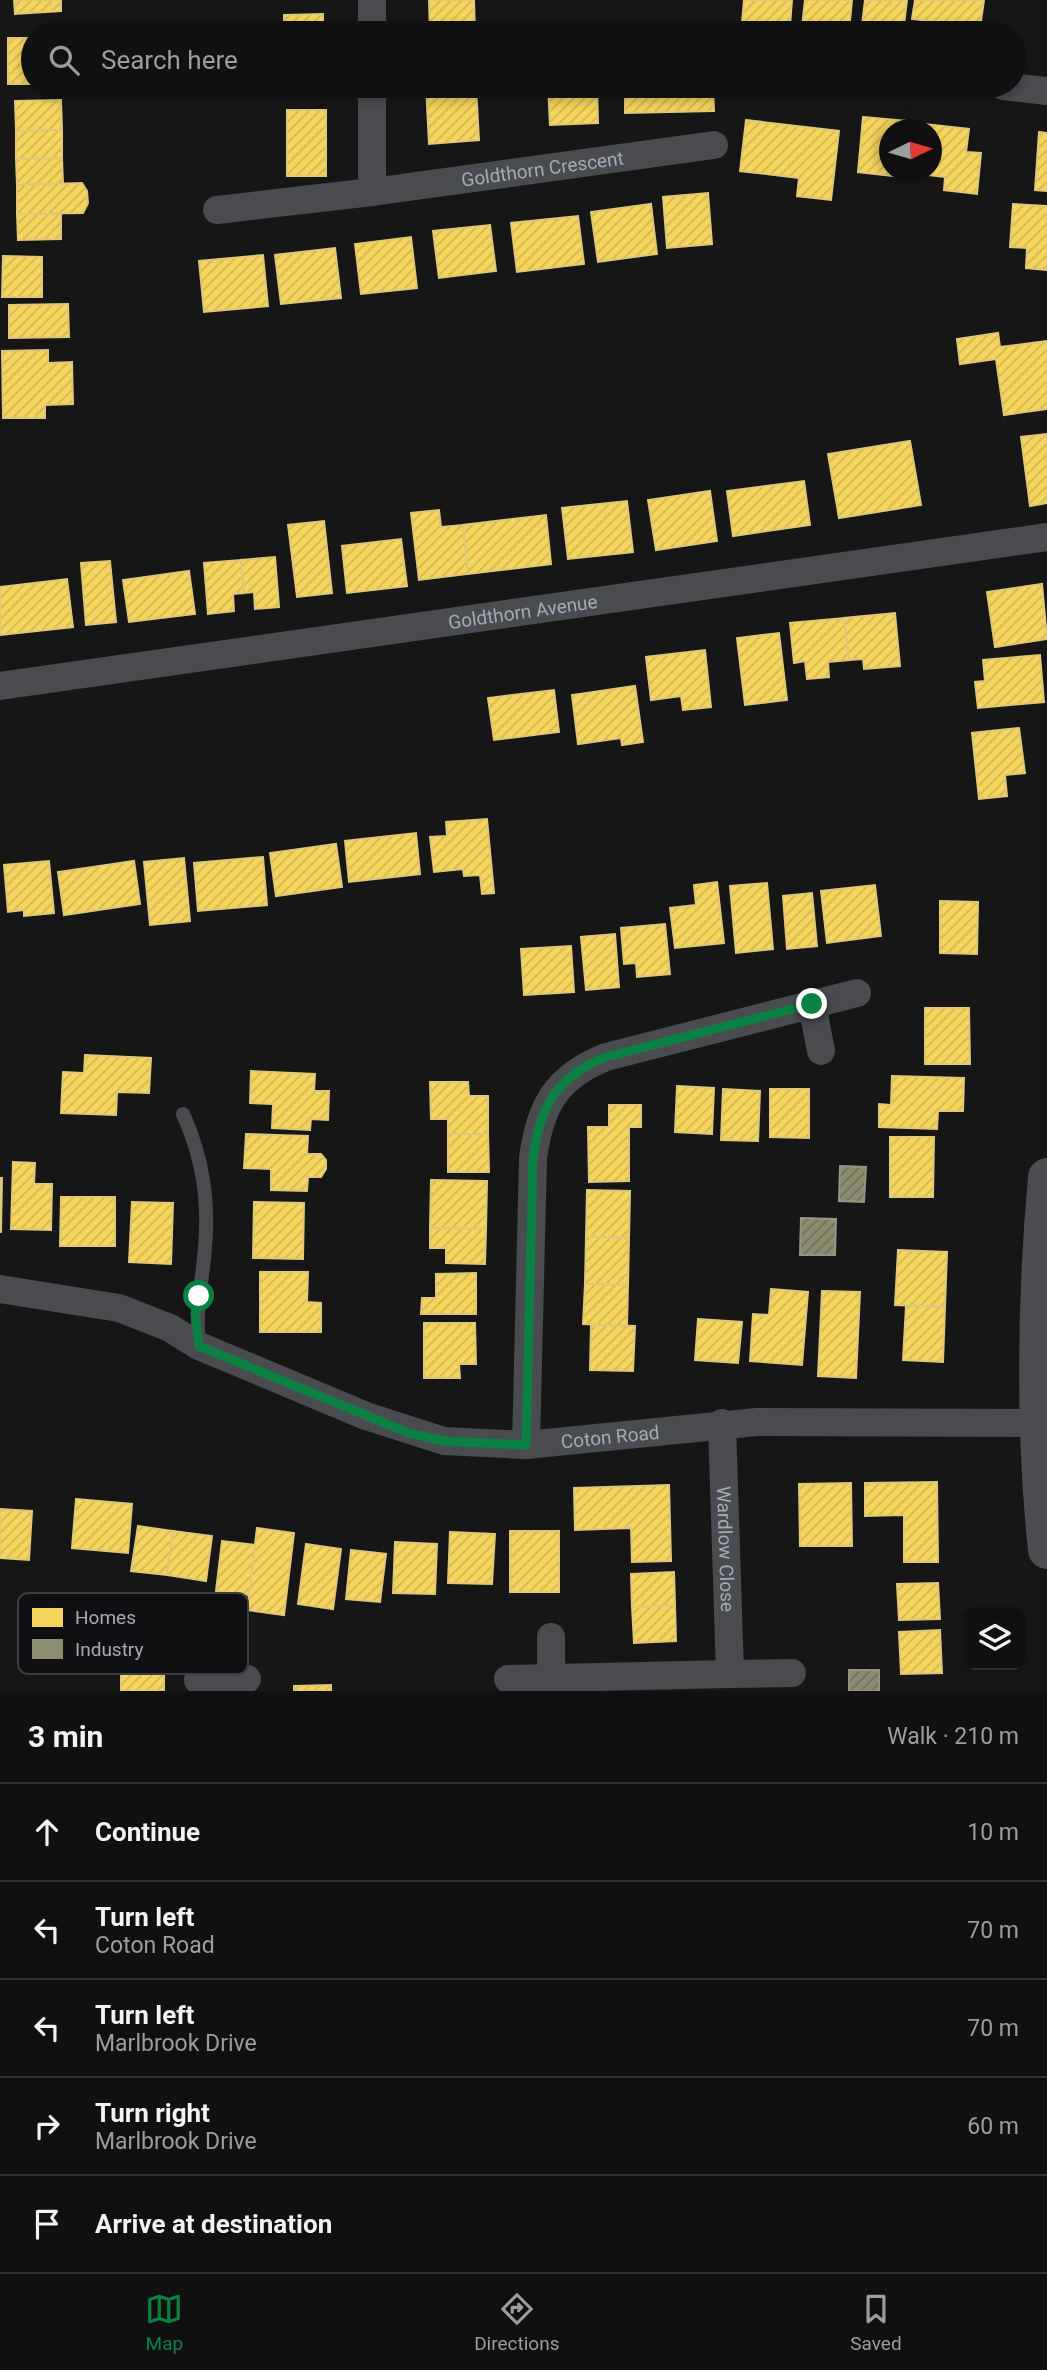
<!DOCTYPE html>
<html lang="en">
<head>
<meta charset="utf-8">
<style>
	:root { --surface:#101010; --page:#191919; --text:#f1f3f6; --muted:#9c9d9f; --line:#303030; --accent:#0b8043 }
	body { margin:0; font-family:Roboto,sans-serif; background:var(--page); color:var(--text) }
	.controls { position:absolute; right:21px; bottom:21px; display:grid; overflow:hidden; border-radius:14px; box-shadow:0 4px 10px #0003 }
	.controls button { width:63px; height:63px; display:grid; place-items:center; padding:0; border:0; border-bottom:2px solid var(--line); background:var(--surface); color:var(--text); font:35px sans-serif }
	.compass { position:absolute; left:879px; top:119px; width:63px; height:63px; border-radius:50%; background:var(--surface); box-shadow:0 4px 10px #0003; rotate:85deg }
	.stop { position:absolute; width:21px; height:21px; margin:-16px; border:5px solid #0b8043; border-radius:50%; background:#fff }
	.stop.end { background:#0b8043; border-color:#fff; box-shadow:0 2px 7px #0008 }
	.list { margin:0; padding:0; list-style:none }
	h2 { display:flex; justify-content:space-between; align-items:center; height:91px; margin:0; padding:0 28px; font-size:30px }
	h2 small { font-size:23px; font-weight:400; color:var(--muted) }
	.list li { display:grid; grid-template-columns:46px 1fr auto; gap:21px; align-items:center; box-sizing:border-box; height:98px; padding:0 28px; border-top:2px solid var(--line) }
	.list b { display:block; font-size:26px; white-space:nowrap }
	.list p { margin:0; font-size:23px; white-space:nowrap; color:var(--muted) }
	.list em { font-size:23px; font-style:normal; color:var(--muted) }
	.icon { flex:none; width:38px; height:38px; fill:none; stroke:currentColor; stroke-width:2; stroke-linecap:round; stroke-linejoin:round }
	.map { position:relative; flex:none; width:1047px; height:1691px; overflow:hidden }
	.search { position:absolute; background:var(--surface); box-shadow:0 4px 10px #0003; left:21px; right:21px; top:21px; height:77px; display:flex; align-items:center; gap:18px; box-sizing:border-box; padding:0 24px; border-radius:38px; color:var(--muted); font-size:26px }
	.sheet { height:581px; background:var(--surface) }
	nav { display:flex; justify-content:space-around; align-items:center; box-sizing:border-box; height:98px; border-top:2px solid var(--line); background:var(--surface); font-size:19px; color:var(--muted) }
	nav a { display:grid; justify-items:center; gap:4px }
	nav .on { color:var(--accent) }
	.map>svg:first-child { display:block }
	.homes { fill:url(#homes-hatch); stroke:#dec878; stroke-width:2 }
	.industry { fill:url(#industry-hatch); stroke:#949584; stroke-width:2 }
	.lines { fill:none; stroke-linecap:round; stroke-linejoin:round }
	.service { stroke:#4a4b4f; stroke-width:14 }
	.minor { stroke:#4a4b4f; stroke-width:28 }
	.primary { stroke:#4c4d51; stroke-width:38 }
	.route { stroke:#0b8043; stroke-width:9 }
	.labels { text-anchor:middle; stroke-width:7; stroke-linejoin:round; paint-order:stroke }
	.street-label { font-size:19px; fill:#a6aab8; stroke:#101012 }
	.key { fill:#101012; stroke:#3d3e44; stroke-width:2 }
	.key-label { font-size:19px; fill:#a6aab8 }
</style>
</head>
<body>
<div class="map">
<svg width="1047" height="1691" viewBox="0 0 1047 1691">
	<defs>
		<pattern id="homes-hatch" width="6" height="6" patternUnits="userSpaceOnUse" patternTransform="scale(1.75)"><rect width="6" height="6" fill="#f6d55c"/><path d="M-1 1l2-2M0 6l6-6M5 7l2-2" fill="none" stroke="#cfb555"/></pattern>
		<pattern id="industry-hatch" width="6" height="6" patternUnits="userSpaceOnUse" patternTransform="scale(1.75)"><rect width="6" height="6" fill="#8c8c6e"/><path d="M-1 1l2-2M0 6l6-6M5 7l2-2" fill="none" stroke="#71715e"/></pattern>
	</defs>
	<rect width="100%" height="100%" fill="#161616"/>
	<g class="homes">
		<polygon points="14,0 61,0 61,11 15,14"/>
		<polygon points="429,0 474,0 475,33 430,33"/>
		<polygon points="744,0 792,0 790,26 742,22"/>
		<polygon points="805,0 852,0 849,31 802,26"/>
		<polygon points="865,0 907,0 903,33 861,33"/>
		<polygon points="915,0 984,0 980,28 912,19"/>
		<polygon points="323,14 323,33 284,33 284,15"/>
		<rect x="52" y="24" width="27" height="9"/>
		<rect x="8" y="38" width="25" height="46"/>
		<polygon points="426,86 476,86 479,140 429,144"/>
		<polygon points="548,86 597,86 598,123 550,125"/>
		<polygon points="625,86 713,86 714,111 625,113"/>
		<polygon points="61,100 62,130 16,131 15,101"/>
		<rect x="287" y="110" width="39" height="66"/>
		<polygon points="863,117 907,121 906,130 890,130 890,172 902,172 901,177 858,172"/>
		<polygon points="746,120 839,131 831,200 797,196 799,178 740,171"/>
		<polygon points="915,123 969,129 966,152 981,153 977,194 944,190 945,177 911,173 932,172 932,130 915,130"/>
		<polygon points="62,130 62,158 16,159 16,131"/>
		<polygon points="1039,132 1047,133 1047,191 1035,190"/>
		<polygon points="62,158 63,184 17,185 16,159"/>
		<polygon points="82,183 87,191 88,203 83,213 17,214 17,185"/>
		<polygon points="708,193 712,244 667,248 663,197"/>
		<polygon points="651,204 657,254 598,262 591,212"/>
		<polygon points="1013,204 1047,206 1047,270 1026,268 1027,248 1010,247"/>
		<polygon points="17,214 61,214 61,239 18,240"/>
		<polygon points="578,216 584,264 517,272 511,223"/>
		<polygon points="490,225 496,271 439,278 433,231"/>
		<polygon points="411,237 417,288 361,294 355,244"/>
		<polygon points="335,248 341,298 281,304 275,255"/>
		<polygon points="263,255 268,306 204,312 199,261"/>
		<polygon points="3,256 42,257 42,297 2,297"/>
		<polygon points="68,304 69,337 9,338 9,305"/>
		<polygon points="998,333 1000,347 1047,341 1047,409 1004,415 996,359 960,364 957,339"/>
		<polygon points="48,350 48,363 72,362 73,404 45,405 45,418 3,418 2,351"/>
		<polygon points="1047,434 1047,503 1030,506 1021,437"/>
		<polygon points="910,441 921,505 839,518 828,454"/>
		<polygon points="804,481 810,525 733,536 727,491"/>
		<polygon points="710,491 717,541 656,550 648,500"/>
		<polygon points="627,501 633,552 568,559 562,508"/>
		<polygon points="439,510 441,527 463,525 468,574 419,580 411,513"/>
		<polygon points="546,515 551,564 468,574 463,525"/>
		<polygon points="324,521 332,593 297,597 288,525"/>
		<polygon points="401,539 407,586 347,593 342,546"/>
		<polygon points="275,557 279,607 255,609 254,592 244,593 241,560"/>
		<polygon points="241,560 244,593 233,594 234,611 208,614 204,563"/>
		<polygon points="110,561 116,622 86,625 81,563"/>
		<polygon points="189,571 195,614 129,622 123,580"/>
		<polygon points="67,579 73,627 0,635 0,587"/>
		<polygon points="1042,584 1047,639 995,647 987,592"/>
		<polygon points="895,613 900,666 864,669 863,659 849,660 844,618"/>
		<polygon points="844,618 849,660 828,662 829,677 807,679 805,661 794,663 790,623"/>
		<polygon points="779,633 787,700 745,705 737,638"/>
		<polygon points="705,650 711,707 683,710 681,696 651,700 646,657"/>
		<polygon points="1040,655 1044,702 978,708 975,682 985,681 983,660"/>
		<polygon points="635,686 643,742 622,745 621,738 578,744 572,695"/>
		<polygon points="554,690 559,732 494,740 488,698"/>
		<polygon points="1019,728 1025,773 1005,775 1007,796 979,799 972,733"/>
		<polygon points="487,819 494,893 482,894 480,875 464,876 463,869 434,872 430,837 447,836 446,822"/>
		<polygon points="416,833 420,874 349,882 345,841"/>
		<polygon points="336,844 342,887 276,896 270,853"/>
		<polygon points="263,857 267,905 198,911 194,863"/>
		<polygon points="184,858 190,921 150,925 144,862"/>
		<polygon points="49,861 54,913 24,916 24,910 8,912 4,865"/>
		<polygon points="134,861 140,904 64,915 58,872"/>
		<polygon points="717,882 724,943 675,948 670,908 696,905 694,885"/>
		<polygon points="767,883 773,949 736,953 730,886"/>
		<polygon points="875,885 881,936 827,943 821,891"/>
		<polygon points="812,893 817,946 787,949 783,896"/>
		<polygon points="940,901 978,902 977,954 940,953"/>
		<polygon points="665,924 670,974 637,977 636,963 624,964 621,928"/>
		<polygon points="615,934 619,987 586,990 581,937"/>
		<polygon points="571,946 574,992 524,995 521,949"/>
		<polygon points="925,1008 969,1008 970,1064 925,1064"/>
		<polygon points="85,1055 151,1058 149,1093 117,1092 116,1115 61,1113 63,1072 84,1073"/>
		<polygon points="251,1071 315,1074 314,1091 329,1091 328,1120 311,1119 310,1130 272,1128 273,1104 250,1103"/>
		<polygon points="892,1076 964,1078 963,1111 938,1111 937,1129 879,1127 879,1104 891,1105"/>
		<polygon points="430,1082 468,1082 469,1096 488,1096 488,1134 448,1134 448,1119 431,1119"/>
		<polygon points="677,1086 714,1088 712,1134 675,1132"/>
		<polygon points="723,1089 760,1091 758,1141 721,1140"/>
		<polygon points="770,1089 809,1089 809,1138 770,1137"/>
		<polygon points="609,1105 641,1105 641,1127 629,1127 629,1181 589,1182 588,1127 609,1127"/>
		<polygon points="246,1134 308,1136 307,1154 321,1154 326,1160 326,1169 321,1177 308,1177 307,1191 271,1190 271,1169 244,1168"/>
		<polygon points="448,1134 488,1134 489,1172 448,1172"/>
		<polygon points="890,1137 934,1137 933,1197 890,1197"/>
		<polygon points="13,1162 35,1163 34,1184 52,1184 51,1230 11,1229"/>
		<polygon points="0,1178 2,1178 1,1232 0,1232"/>
		<polygon points="431,1180 487,1181 486,1229 430,1228"/>
		<polygon points="587,1190 630,1191 629,1238 586,1237"/>
		<polygon points="61,1197 115,1197 115,1246 60,1246"/>
		<polygon points="132,1202 173,1203 171,1264 129,1262"/>
		<polygon points="254,1202 304,1203 303,1259 253,1258"/>
		<polygon points="430,1228 486,1229 485,1264 446,1263 446,1248 430,1248"/>
		<polygon points="586,1237 629,1238 628,1285 585,1284"/>
		<polygon points="898,1250 947,1252 945,1307 895,1305"/>
		<polygon points="260,1272 308,1272 307,1302 321,1303 321,1332 260,1332"/>
		<polygon points="476,1273 476,1314 421,1314 422,1298 436,1298 436,1274"/>
		<polygon points="585,1284 628,1285 627,1326 583,1324"/>
		<polygon points="771,1289 808,1292 802,1365 750,1361 753,1314 769,1315"/>
		<polygon points="822,1291 860,1292 856,1378 818,1376"/>
		<polygon points="906,1306 945,1307 943,1362 903,1360"/>
		<polygon points="698,1319 742,1322 738,1363 695,1360"/>
		<polygon points="424,1323 475,1323 476,1364 459,1364 460,1378 424,1378"/>
		<polygon points="591,1325 635,1326 633,1371 590,1370"/>
		<polygon points="937,1482 938,1562 904,1562 904,1515 865,1516 865,1483"/>
		<polygon points="851,1483 852,1546 800,1546 799,1484"/>
		<polygon points="669,1485 671,1561 632,1562 631,1528 575,1530 574,1488"/>
		<polygon points="76,1499 132,1504 128,1553 72,1548"/>
		<polygon points="0,1509 32,1511 29,1560 0,1558"/>
		<polygon points="138,1526 173,1531 167,1575 131,1571"/>
		<polygon points="257,1528 294,1533 284,1615 247,1610"/>
		<polygon points="173,1531 212,1536 206,1581 167,1575"/>
		<rect x="510" y="1531" width="49" height="61"/>
		<polygon points="450,1532 495,1534 492,1584 448,1583"/>
		<polygon points="222,1541 255,1545 249,1595 216,1591"/>
		<polygon points="395,1542 437,1544 435,1594 393,1593"/>
		<polygon points="306,1544 341,1549 333,1609 298,1604"/>
		<polygon points="351,1550 386,1554 380,1602 346,1599"/>
		<polygon points="674,1572 675,1605 632,1607 631,1574"/>
		<polygon points="938,1583 940,1619 899,1620 897,1584"/>
		<polygon points="675,1605 676,1641 634,1643 632,1607"/>
		<polygon points="940,1630 942,1673 901,1674 899,1632"/>
		<rect x="121" y="1667" width="43" height="24"/>
		<polygon points="331,1685 331,1691 294,1691 294,1686"/>
	</g>
	<g class="industry">
		<polygon points="840,1166 866,1167 864,1202 839,1201"/>
		<polygon points="801,1218 836,1219 835,1255 800,1255"/>
		<rect x="849" y="1670" width="30" height="21"/>
	</g>
	<g class="lines">
		<path class="service" d="M 183,1114 C 203,1158 209,1200 205,1248 C 202,1284 195,1309 199,1346"/>
		<g class="minor">
			<polyline points="372,0 372,33"/>
			<path id="s1" d="M 372,86 L 372,192 L 714,145"/>
			<polyline points="1003,86 1047,91"/>
			<polyline points="217,210 372,192"/>
			<path id="s2" d="M 0,686 L 1047,537"/>
			<polyline points="812,1004 821,1051"/>
			<path id="s3" d="M 0,1289 L 119,1308 L 170,1328 L 199,1346 L 366,1416 L 444,1441 L 526,1445 L 757,1422 L 1037,1423"/>
			<path id="s4" d="M 722,1423 L 730,1674 L 792,1673"/>
			<path d="M 526,1445 L 533,1158 C 540,1106 556,1077 606,1057 L 857,993"/>
			<polyline points="551,1678 551,1637"/>
			<polyline points="508,1679 730,1674"/>
			<polyline points="198,1680 223,1680"/>
			<polyline points="224,1691 223,1680 247,1679"/>
		</g>
		<path class="primary" d="M 1047,1177 C 1036,1302 1034,1426 1047,1550"/>
	</g>
	<g class="lines">
		<path class="route" d="M 199,1296 L 195,1314 L 199,1346 L 409,1433 L 444,1441 L 526,1445 L 533,1158 C 540,1106 556,1077 606,1057 L 812,1004"/>
	</g>
	<g class="labels">
		<g class="street-label">
			<text dy="7" stroke="none"><textPath href="#s1" startOffset="278">Goldthorn Crescent</textPath></text>
			<text dy="7" stroke="none"><textPath href="#s2" startOffset="528">Goldthorn Avenue</textPath></text>
			<text dy="7" stroke="none"><textPath href="#s3" startOffset="639">Coton Road</textPath></text>
			<text dy="7" stroke="none"><textPath href="#s4" startOffset="126">Wardlow Close</textPath></text>
		</g>
	</g>
	<rect x="18" y="1593" width="230" height="81" rx="10" class="key"/>
	<rect x="32" y="1608" width="31" height="19" fill="#f6d55c"/>
	<rect x="32" y="1639" width="31" height="20" fill="#8c8c6e"/>
	<g class="key-label">
		<text x="75" y="1624">Homes</text>
		<text x="75" y="1656">Industry</text>
	</g>
</svg>
<div class="controls">
<button><svg class="icon" aria-label="layers" viewBox="0 0 24 24"><path d="M12 4l9 5-9 5-9-5zM3 14l9 5 9-5"/></svg></button>
</div>
<svg class="compass" viewBox="-18 -18 36 36"><path d="M0-13l5 13h-10z" fill="#e53935"/><path d="M0 13l5-13h-10z" fill="#9c9d9f"/></svg>
<div class="stop" style="left:199px;top:1296px"></div>
<div class="stop end" style="left:812px;top:1004px"></div>
<div class="search"><svg class="icon" aria-label="search" viewBox="0 0 24 24"><circle cx="10" cy="10" r="6"/><path d="M15 15l6 6"/></svg>Search here</div>
</div>
<section class="sheet">
<h2>3 min<small>Walk · 210 m</small></h2>
<ul class="list">
<li><svg class="icon" aria-label="ahead" viewBox="0 0 24 24"><path d="M12 20V5M6 11l6-6 6 6"/></svg><div><b>Continue</b></div><em>10 m</em></li>
<li><svg class="icon" aria-label="left" viewBox="0 0 24 24"><path d="M17 20v-9H6M10 6l-5 5 5 5"/></svg><div><b>Turn left</b><p>Coton Road</p></div><em>70 m</em></li>
<li><svg class="icon" aria-label="left" viewBox="0 0 24 24"><path d="M17 20v-9H6M10 6l-5 5 5 5"/></svg><div><b>Turn left</b><p>Marlbrook Drive</p></div><em>70 m</em></li>
<li><svg class="icon" aria-label="right" viewBox="0 0 24 24"><path d="M7 20v-9h11M14 6l5 5-5 5"/></svg><div><b>Turn right</b><p>Marlbrook Drive</p></div><em>60 m</em></li>
<li><svg class="icon" aria-label="arrive" viewBox="0 0 24 24"><path d="M6 21V4h12l-3 4 3 4H6"/></svg><div><b>Arrive at destination</b></div></li>
</ul>
</section>
<nav>
<a class="on"><svg class="icon" aria-label="map" viewBox="0 0 24 24"><path d="M3 6l6-2 6 2 6-2v14l-6 2-6-2-6 2zM9 4v14M15 6v14"/></svg>Map</a>
<a><svg class="icon" aria-label="directions" viewBox="0 0 24 24"><path d="M12 3l9 9-9 9-9-9zM9 14v-3h6M13 9l2 2-2 2"/></svg>Directions</a>
<a><svg class="icon" aria-label="saved" viewBox="0 0 24 24"><path d="M7 4h10v16l-5-4-5 4z"/></svg>Saved</a>
</nav>
</body>
</html>
